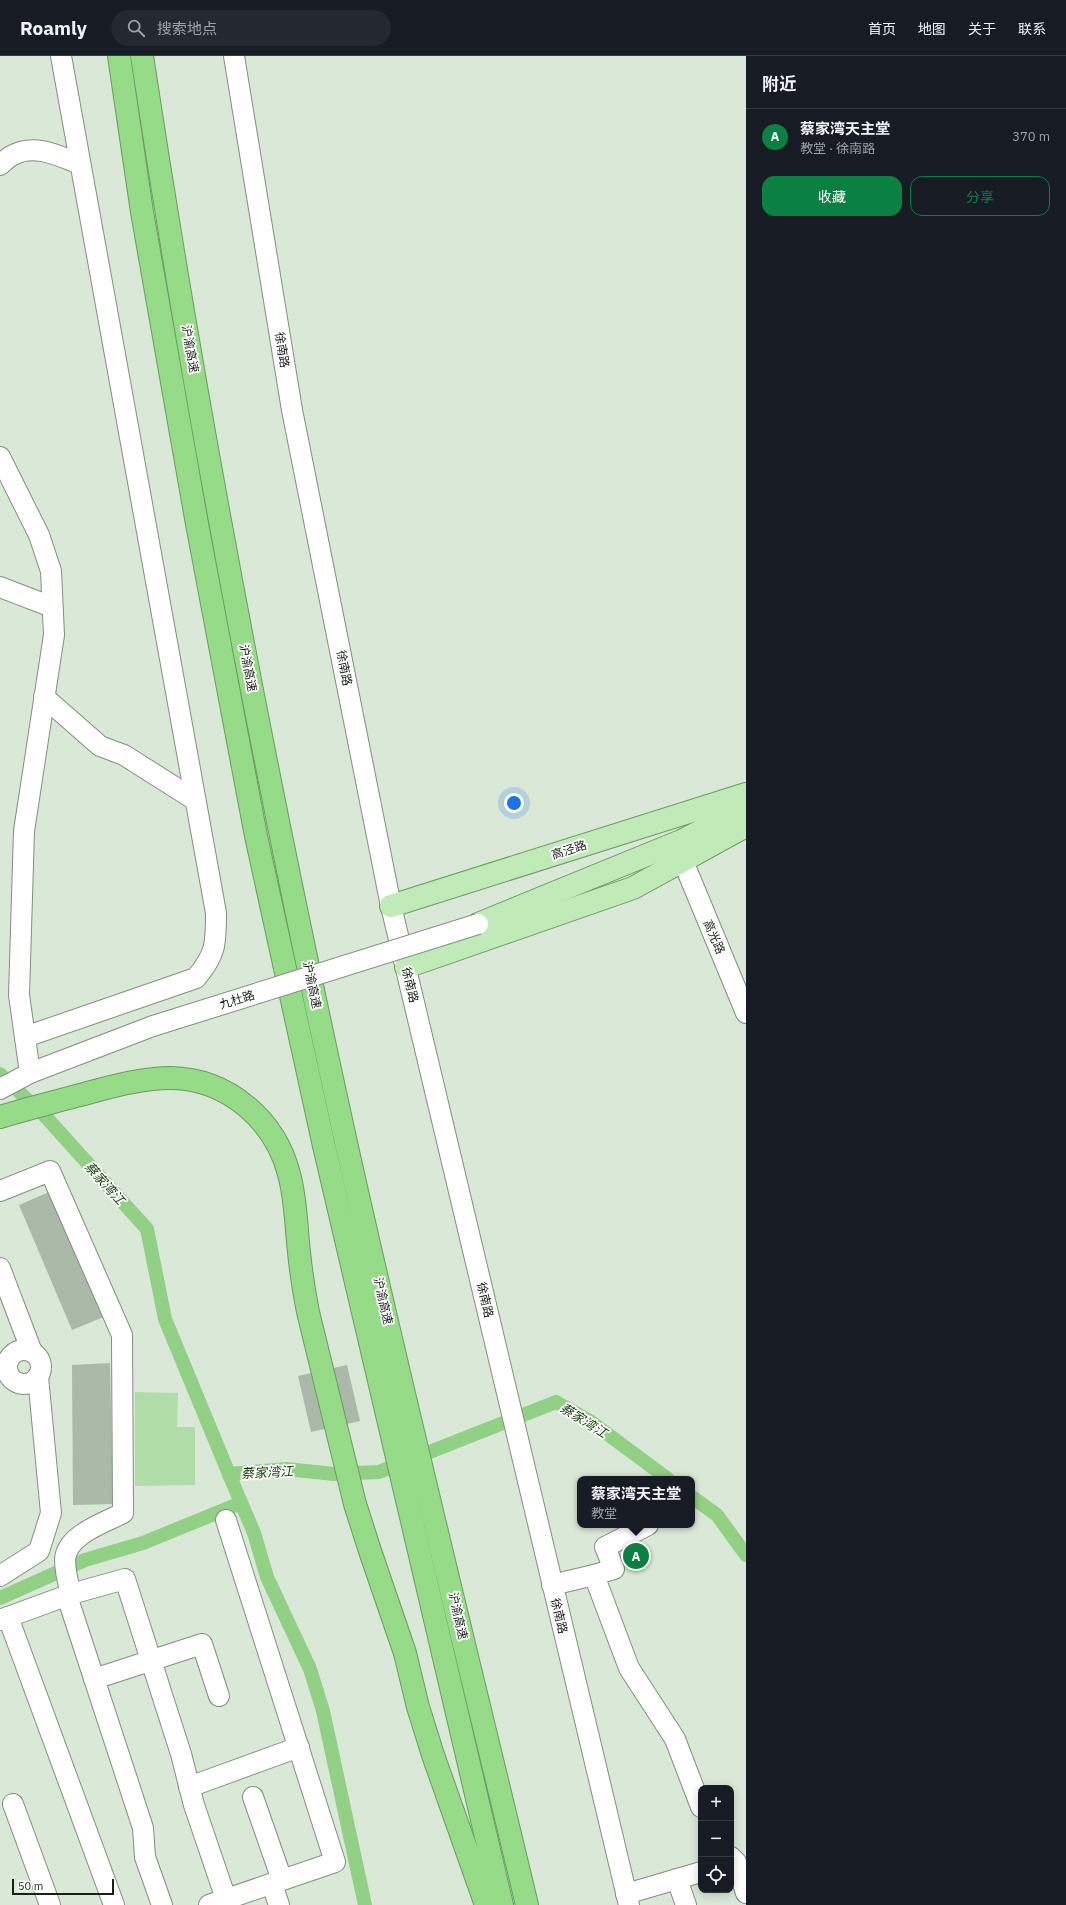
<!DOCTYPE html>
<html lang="zh">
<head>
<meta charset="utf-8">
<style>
	:root { --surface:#171b24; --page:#242831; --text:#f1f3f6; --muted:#9ea1a6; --line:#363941; --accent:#0b8043 }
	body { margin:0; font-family:"IBM Plex Sans","Noto Sans SC",sans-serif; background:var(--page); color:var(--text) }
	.controls { position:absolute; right:12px; bottom:12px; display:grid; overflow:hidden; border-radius:8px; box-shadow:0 2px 10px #0003 }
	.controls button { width:36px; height:36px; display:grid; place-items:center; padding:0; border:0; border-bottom:1px solid var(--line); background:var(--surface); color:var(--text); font:20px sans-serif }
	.scale { position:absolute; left:12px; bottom:10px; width:102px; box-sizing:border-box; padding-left:4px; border:2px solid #1a1f19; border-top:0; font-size:11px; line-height:14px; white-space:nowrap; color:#1a1f19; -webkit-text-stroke:3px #fff; paint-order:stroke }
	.you { position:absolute; left:514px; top:747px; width:14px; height:14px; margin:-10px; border:3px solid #fff; border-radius:50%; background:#1a73e8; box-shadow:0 0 0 6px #1a73e833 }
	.badge { display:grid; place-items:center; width:26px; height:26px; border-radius:50%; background:var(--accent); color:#fff; font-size:13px; font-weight:700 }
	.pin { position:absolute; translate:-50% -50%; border:2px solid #fff; box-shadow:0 1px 4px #0006 }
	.popup { position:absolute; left:577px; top:1420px; width:118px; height:52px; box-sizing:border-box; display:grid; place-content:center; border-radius:8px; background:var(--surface); filter:drop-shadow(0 1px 3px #0005); font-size:13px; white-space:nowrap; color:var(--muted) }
	.popup b { font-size:15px; color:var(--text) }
	.popup::after { content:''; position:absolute; left:50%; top:100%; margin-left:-8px; border:8px solid transparent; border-top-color:var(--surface) }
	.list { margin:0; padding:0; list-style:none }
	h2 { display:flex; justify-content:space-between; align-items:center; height:52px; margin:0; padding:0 16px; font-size:17px }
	h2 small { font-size:13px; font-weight:400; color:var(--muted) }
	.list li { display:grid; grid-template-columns:26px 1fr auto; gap:12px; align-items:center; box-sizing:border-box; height:56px; padding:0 16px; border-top:1px solid var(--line) }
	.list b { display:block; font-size:15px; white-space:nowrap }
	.list p { margin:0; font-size:13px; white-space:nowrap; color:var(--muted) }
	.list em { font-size:13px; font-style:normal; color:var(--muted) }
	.actions { display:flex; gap:8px; padding:12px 16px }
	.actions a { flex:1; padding:9px 0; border:1px solid var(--accent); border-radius:12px; text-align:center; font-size:14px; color:var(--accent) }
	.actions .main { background:var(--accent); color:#fff }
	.icon { flex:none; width:22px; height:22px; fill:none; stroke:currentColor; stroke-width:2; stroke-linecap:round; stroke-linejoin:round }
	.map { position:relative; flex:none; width:746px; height:1849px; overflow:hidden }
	header { display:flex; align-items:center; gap:24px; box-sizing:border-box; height:56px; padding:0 20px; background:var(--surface); border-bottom:1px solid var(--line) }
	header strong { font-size:19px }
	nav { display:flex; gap:22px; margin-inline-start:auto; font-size:14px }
	.search { width:280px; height:36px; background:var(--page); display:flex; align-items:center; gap:10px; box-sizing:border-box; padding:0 14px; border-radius:22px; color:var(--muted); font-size:15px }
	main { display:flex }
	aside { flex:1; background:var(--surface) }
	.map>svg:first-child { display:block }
	.green { fill:#b0dda7 }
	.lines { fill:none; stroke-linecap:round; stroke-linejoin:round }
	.canal { stroke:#92d086; stroke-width:14 }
	.building { fill:#abb9a8 }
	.minor-casing { stroke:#818f7e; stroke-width:22 }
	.major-casing { stroke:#6b9a61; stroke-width:24 }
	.highway-casing { stroke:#6b9a61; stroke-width:24 }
	.minor { stroke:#fff; stroke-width:20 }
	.major { stroke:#c0eab8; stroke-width:22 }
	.highway { stroke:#96dc88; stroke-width:22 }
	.minor-bridge-casing { stroke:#818f7e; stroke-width:22; stroke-linecap:butt }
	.minor-bridge { stroke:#fff; stroke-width:20 }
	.labels { text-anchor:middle; stroke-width:3.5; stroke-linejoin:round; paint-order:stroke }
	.street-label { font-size:12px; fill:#1a1f19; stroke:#fff }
	.water-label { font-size:13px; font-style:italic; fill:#0e3805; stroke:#fff }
</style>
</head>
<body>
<header>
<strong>Roamly</strong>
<div class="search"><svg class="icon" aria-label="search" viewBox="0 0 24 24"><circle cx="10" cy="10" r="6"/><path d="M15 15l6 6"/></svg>搜索地点</div>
<nav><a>首页</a><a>地图</a><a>关于</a><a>联系</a></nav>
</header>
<main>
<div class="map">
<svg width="746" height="1849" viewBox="0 0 746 1849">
	<rect width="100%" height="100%" fill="#dae9d7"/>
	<polygon class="green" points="135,1336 178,1337 177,1371 195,1371 195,1429 135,1430"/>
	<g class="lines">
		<g class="canal">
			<polyline points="0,1018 45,1060 147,1173 165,1263 229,1418 287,1413 334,1418 379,1416 556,1346 590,1365 668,1423"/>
			<polyline points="229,1418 254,1477 267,1521 310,1613 323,1655 365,1849"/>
			<polyline points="692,1441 717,1459 746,1499"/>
			<polyline points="0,1542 85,1504 143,1487 241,1447"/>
		</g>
	</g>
	<g class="building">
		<polygon points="49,1136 106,1260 72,1274 19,1149"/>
		<polygon points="110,1307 113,1448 73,1449 72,1309"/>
		<polygon points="347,1309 360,1365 311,1376 298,1320"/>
	</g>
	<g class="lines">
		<g class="minor-casing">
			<g id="minor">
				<polyline points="234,0 292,354 391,850 629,1849"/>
				<path d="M 0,109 C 4,106 8,101 13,99 C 35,87 59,100 80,108"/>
				<polyline points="0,401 39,479 51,515 54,579 24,775 19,939 30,1017"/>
				<polyline points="0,531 52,551"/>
				<polyline points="44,641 100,690 124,699 195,744"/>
				<polyline points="683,805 746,957"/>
				<path d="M 25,981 L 196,922 C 216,898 216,888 216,857 L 61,0"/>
				<polyline points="0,1033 30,1017 153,970"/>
				<path d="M 0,1135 L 50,1115 L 122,1279 L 123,1457 C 104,1467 66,1479 65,1504 C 65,1516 68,1527 71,1538"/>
				<polyline points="0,1212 32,1296"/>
				<circle cx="24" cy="1311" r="17"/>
				<polyline points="594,1519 614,1513 605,1491 648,1469"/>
				<polyline points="0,1520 39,1495 51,1457 38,1321"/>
				<polyline points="552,1529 594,1519 629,1612 675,1683 701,1751"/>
				<polyline points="67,1540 143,1772 145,1801 162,1849"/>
				<polyline points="8,1561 114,1849"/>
				<polyline points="0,1564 71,1538 125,1523 181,1698 194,1749 226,1843"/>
				<polyline points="94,1623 202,1588 219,1640"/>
				<polyline points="189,1731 299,1691"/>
				<polyline points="253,1741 282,1824"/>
				<polyline points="13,1748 50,1849"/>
				<polyline points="731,1801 736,1806 746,1837"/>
				<polyline points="677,1823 686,1849"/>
				<polyline points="272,1828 279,1849"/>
				<polyline points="626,1838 701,1816"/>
				<polyline points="209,1849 335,1806 226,1464"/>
			</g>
		</g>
		<g class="major-casing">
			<g id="major">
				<polyline points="391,850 746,738"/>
				<polyline points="478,868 681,785 746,752"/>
				<polyline points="406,911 633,832 746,770"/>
			</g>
		</g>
		<g class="highway-casing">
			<g id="highway">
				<polyline points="119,0 142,156 197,468 256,780 324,1090 502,1849"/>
				<path d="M 142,0 C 197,363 266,724 345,1082 C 402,1339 466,1594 527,1849"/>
				<path d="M 0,1061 C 25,1053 51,1047 76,1040 C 107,1032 139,1022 171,1022 C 228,1023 275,1064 289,1118 C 296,1143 296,1170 299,1196 C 301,1216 304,1236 308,1256 L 355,1448 L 370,1495 L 405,1597 L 418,1651 L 433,1699 L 486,1849"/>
			</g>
		</g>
		<use href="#minor" class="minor"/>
		<use href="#major" class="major"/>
		<use href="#highway" class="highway"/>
		<g class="minor-bridge-casing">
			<polyline id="minor-bridge" points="153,970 478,868"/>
		</g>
		<use href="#minor-bridge" class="minor-bridge"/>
	</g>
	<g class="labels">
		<g class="street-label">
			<text transform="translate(190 293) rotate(80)" y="4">沪渝高速</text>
			<text transform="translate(282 294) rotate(81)" y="4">徐南路</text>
			<text transform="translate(248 612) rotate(79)" y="4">沪渝高速</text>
			<text transform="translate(344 612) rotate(79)" y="4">徐南路</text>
			<text transform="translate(569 794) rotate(-18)" y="4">高泾路</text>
			<text transform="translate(714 881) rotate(67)" y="4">高光路</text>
			<text transform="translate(312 929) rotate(78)" y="4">沪渝高速</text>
			<text transform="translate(410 929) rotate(77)" y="4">徐南路</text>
			<text transform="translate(237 944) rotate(-17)" y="4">九杜路</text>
			<text transform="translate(485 1244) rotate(77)" y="4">徐南路</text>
			<text transform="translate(383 1245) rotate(77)" y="4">沪渝高速</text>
			<text transform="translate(458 1560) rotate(77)" y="4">沪渝高速</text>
			<text transform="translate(559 1560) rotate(77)" y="4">徐南路</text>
		</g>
		<g class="water-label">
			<text transform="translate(105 1127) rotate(48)" y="5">蔡家湾江</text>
			<text transform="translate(584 1364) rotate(32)" y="5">蔡家湾江</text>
			<text transform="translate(267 1416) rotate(-3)" y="5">蔡家湾江</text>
		</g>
	</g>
</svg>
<div class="controls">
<button>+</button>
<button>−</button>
<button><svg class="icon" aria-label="locate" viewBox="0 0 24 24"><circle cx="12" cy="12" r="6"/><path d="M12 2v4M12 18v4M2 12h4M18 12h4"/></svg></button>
</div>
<div class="scale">50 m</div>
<div class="you"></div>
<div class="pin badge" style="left:636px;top:1500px">A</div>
<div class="popup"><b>蔡家湾天主堂</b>教堂</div>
</div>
<aside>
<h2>附近<small></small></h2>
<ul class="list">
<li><span class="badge">A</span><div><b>蔡家湾天主堂</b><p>教堂 · 徐南路</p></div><em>370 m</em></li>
</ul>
<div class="actions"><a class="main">收藏</a><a>分享</a></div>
</aside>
</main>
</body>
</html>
